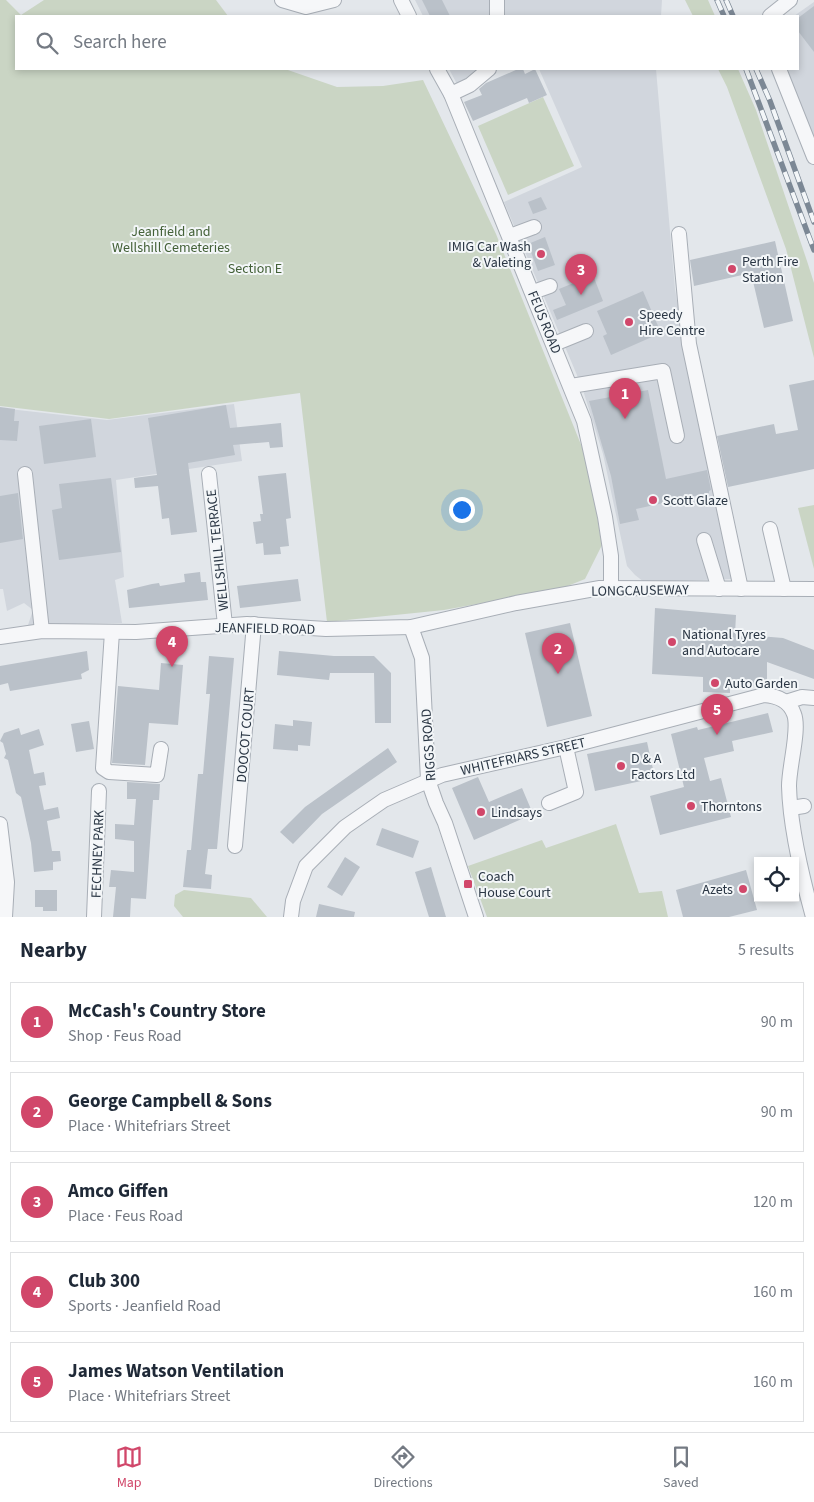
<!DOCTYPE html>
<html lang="en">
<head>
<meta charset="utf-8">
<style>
	:root { --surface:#fff; --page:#f2f2f3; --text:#1f2937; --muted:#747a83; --line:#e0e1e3; --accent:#d1476a }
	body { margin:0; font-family:"Source Sans 3",sans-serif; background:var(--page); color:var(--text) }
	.controls { position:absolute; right:15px; bottom:15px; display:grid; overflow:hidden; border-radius:0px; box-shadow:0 2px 8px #0003 }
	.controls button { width:45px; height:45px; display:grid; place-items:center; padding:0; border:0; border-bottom:1px solid var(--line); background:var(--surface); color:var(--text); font:25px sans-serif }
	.you { position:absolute; left:461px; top:509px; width:18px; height:18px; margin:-12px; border:4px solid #fff; border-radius:50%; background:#1a73e8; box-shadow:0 0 0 8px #1a73e833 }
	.badge { display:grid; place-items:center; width:32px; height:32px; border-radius:50%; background:var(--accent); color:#fff; font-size:16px; font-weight:700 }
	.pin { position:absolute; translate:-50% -41px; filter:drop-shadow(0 1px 2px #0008) }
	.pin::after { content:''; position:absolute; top:26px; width:18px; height:15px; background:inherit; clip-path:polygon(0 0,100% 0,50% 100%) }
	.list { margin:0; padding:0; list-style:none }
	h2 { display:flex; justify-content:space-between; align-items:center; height:65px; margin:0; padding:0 20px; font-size:21px }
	h2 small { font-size:16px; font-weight:400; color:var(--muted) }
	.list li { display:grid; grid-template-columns:32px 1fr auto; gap:15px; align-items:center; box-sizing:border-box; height:80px; margin:0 10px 10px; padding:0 10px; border:1px solid var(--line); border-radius:0px }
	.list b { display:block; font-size:19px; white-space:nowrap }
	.list p { margin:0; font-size:16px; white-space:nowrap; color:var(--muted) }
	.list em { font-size:16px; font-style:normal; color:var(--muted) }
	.icon { flex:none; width:28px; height:28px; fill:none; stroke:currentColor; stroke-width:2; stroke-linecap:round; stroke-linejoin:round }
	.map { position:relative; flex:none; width:814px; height:917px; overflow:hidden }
	.search { position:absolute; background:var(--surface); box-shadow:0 2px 8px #0003; left:15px; right:15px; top:15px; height:55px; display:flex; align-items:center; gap:12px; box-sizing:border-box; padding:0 18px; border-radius:0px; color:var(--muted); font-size:19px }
	.sheet { height:515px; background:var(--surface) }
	nav { display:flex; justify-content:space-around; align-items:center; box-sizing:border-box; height:70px; border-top:1px solid var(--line); background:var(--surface); font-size:14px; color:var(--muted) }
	nav a { display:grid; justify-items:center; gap:2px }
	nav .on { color:var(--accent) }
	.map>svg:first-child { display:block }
	.built { fill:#d1d6dd }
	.green { fill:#cad5c4 }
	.building { fill:#bac1c9 }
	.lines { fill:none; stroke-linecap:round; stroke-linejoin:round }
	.minor-casing { stroke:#a8aeb6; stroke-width:16 }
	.minor { stroke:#f6f7f9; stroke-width:14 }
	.rail-casing { stroke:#7c8895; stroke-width:5.5 }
	.rail { stroke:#f3f6f8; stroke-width:4; stroke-dasharray:11; stroke-linecap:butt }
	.poi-dot { fill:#d1476a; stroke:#f3f6f8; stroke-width:2 }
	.labels { text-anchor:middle; stroke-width:4; stroke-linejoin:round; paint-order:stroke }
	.park-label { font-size:14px; fill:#436037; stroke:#f3f6f8 }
	.poi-label { font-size:14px; fill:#2a3644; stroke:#f3f6f8; text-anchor:start }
	.street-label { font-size:14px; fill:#2a3644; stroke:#f3f6f8 }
</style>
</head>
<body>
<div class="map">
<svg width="814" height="917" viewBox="0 0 814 917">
	<rect width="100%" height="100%" fill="#e3e7eb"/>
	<g class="built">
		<polygon points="415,0 662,0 661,16 423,16"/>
		<polygon points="814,2 814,160 787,69 798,69 798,16 794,16"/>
		<polygon points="449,69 499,69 458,86"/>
		<polygon points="539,69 656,69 675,289 693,398 732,579 644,582 635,575 627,566 603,454 582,387 504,202 582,167"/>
		<polygon points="234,404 242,461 116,480 124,577 115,580 122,623 58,624 27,628 33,610 24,603 7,611 3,589 0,589 0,408 107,420"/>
	</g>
	<g class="green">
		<polygon points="0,0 6,0 21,15 44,0 216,0 228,16 16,16 16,69 285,69 337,87 383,86 423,80 496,234 588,462 602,545 585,579 560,589 444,610 327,622 300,393 109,419 0,406"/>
		<polygon points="685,0 708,0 715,16 693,16"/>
		<polygon points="718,69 738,69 756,110 807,261 814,283 814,358 786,249 727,87"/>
		<polygon points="543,97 574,166 508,195 478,126"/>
		<polygon points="814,505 814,569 798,508"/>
		<polygon points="616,824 639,893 662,891 668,917 487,917 468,866 542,840 546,848"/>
		<polygon points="184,890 251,898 267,917 183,917 174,906 175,895"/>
	</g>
	<g class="building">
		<polygon points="422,0 442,0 450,16 430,16"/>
		<polygon points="814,6 814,52 798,31 798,18"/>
		<polygon points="518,69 523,69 525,74 535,69 547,95 529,103 527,98 473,121 464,102 482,95 479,89 486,83"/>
		<polygon points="541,197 547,209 533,214 528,202"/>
		<polygon points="545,237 555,265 538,271 528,244"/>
		<polygon points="775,241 793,321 764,328 751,273 694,286 690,260"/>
		<polygon points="593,275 603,301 557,320 553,310 566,305 559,289"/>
		<polygon points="643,291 661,333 611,355 603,336 607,334 597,311"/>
		<polygon points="814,380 814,469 728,487 717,436 774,424 776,434 798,430 789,385"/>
		<polygon points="648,390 666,479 707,470 711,490 709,491 709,493 636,509 639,520 620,524 611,476 589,401"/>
		<polygon points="226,405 230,428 281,423 283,447 270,448 269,442 233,445 235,455 188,463 197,532 171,535 169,518 162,519 158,486 135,488 134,478 157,475 148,418"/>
		<polygon points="0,407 15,409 14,421 19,421 17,441 0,440"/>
		<polygon points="91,419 96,457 44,464 39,426"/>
		<polygon points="286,473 291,518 286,519 289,546 280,547 281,554 264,555 263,543 256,544 253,522 261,521 260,514 263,514 258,476"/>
		<polygon points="111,478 121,552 59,560 52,510 62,508 59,484"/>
		<polygon points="18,493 23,539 0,543 0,496"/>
		<polygon points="200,572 201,582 206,582 208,600 129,608 127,590 152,584 159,583 160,586 185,582 184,574"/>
		<polygon points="298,579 301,601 240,608 237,586"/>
		<polygon points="655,608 736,615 735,634 783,638 814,650 814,679 767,662 767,686 730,687 730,693 703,692 703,677 652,674"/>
		<polygon points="570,623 592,716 547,727 525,633"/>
		<polygon points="87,651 89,670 81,674 82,679 10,691 8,683 0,685 0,666"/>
		<polygon points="279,651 334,656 374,656 391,673 391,723 375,723 374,673 330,673 329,680 277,675"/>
		<polygon points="209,656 234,658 217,849 208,849 205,874 212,875 211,889 183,887 187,850 191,850 198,774 203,774 210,694 206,694"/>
		<polygon points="161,663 183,665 178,725 149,723 145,765 112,763 118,686 159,690"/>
		<polygon points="768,713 773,732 732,741 734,751 704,758 710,781 721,778 731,817 660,835 650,796 684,787 671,734 697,727 698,730"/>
		<polygon points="293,720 312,722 310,746 298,745 298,751 273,749 275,724 293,726"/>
		<polygon points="89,721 94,749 76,752 71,724"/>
		<polygon points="19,728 21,735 39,729 44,745 29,750 34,774 44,772 46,785 39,786 44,810 58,807 60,818 47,821 52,851 60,851 61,861 53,862 53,870 34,872 31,843 21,797 16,793 8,760 4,758 6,754 3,743 0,741 4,733"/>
		<polygon points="647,742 655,778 595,791 587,754"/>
		<polygon points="388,748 397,762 322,814 293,844 280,832 305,807"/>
		<polygon points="478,777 489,802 522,788 533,814 474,840 452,788"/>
		<polygon points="127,782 160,784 159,800 153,800 146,899 131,898 130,917 113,917 116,887 109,887 111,870 134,872 134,841 115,839 115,824 134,825 136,799 127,799"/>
		<polygon points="382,828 419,841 413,858 376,845"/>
		<polygon points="345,857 360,867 342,896 327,887"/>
		<polygon points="431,867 446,917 429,917 415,872"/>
		<polygon points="746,870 757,910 729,917 683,917 676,890"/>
		<polygon points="35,890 57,890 57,911 43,911 43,907 35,907"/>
		<polygon points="319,904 355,912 354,917 316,917"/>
	</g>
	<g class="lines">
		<g class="minor-casing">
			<g id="minor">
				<polyline points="282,0 306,7 334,0"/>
				<polyline points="401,0 409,16"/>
				<polyline points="497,0 497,16"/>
				<polyline points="770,16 790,0"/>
				<polyline points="437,69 451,94 584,421 605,517 611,556 611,588"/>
				<polyline points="779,69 814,157"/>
				<polyline points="451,94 470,85 489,69"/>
				<polyline points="679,234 689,344 741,589"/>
				<polyline points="510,236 534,227"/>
				<polyline points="533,292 550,286"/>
				<polyline points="554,344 586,331"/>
				<polyline points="571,386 663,371 677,436"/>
				<polyline points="25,474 42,631"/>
				<polyline points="209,474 225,625"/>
				<polyline points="770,529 784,589"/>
				<polyline points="704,540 719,589"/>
				<polyline points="411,627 422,658 428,780 436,803 445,823 476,917"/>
				<polyline points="112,632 103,768 109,772 157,775 161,749"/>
				<polyline points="0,637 42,631 136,632 247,624 326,629 411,627 516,603 600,588 814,589"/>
				<polyline points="786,702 802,697 814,698"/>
				<polyline points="549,803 576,792 566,747"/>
				<polyline points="791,808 804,806"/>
				<polyline points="0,824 7,882 5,917"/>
				<polyline points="235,846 254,624"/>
				<polyline points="94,917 99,791"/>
				<path d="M 291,917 L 293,901 L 306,866 L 345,827 L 384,800 L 442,775 L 566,747 L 764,695 C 777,696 789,700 794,714 C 800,729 789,766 789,786 C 790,827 802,877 813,917"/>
			</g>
		</g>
		<use href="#minor" class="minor"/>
		<g class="rail-casing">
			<g id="rail">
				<polyline points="717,0 724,16"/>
				<polyline points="726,0 733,16"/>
				<polyline points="746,69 814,250"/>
				<polyline points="756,69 770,101 814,222"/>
			</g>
		</g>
		<use href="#rail" class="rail"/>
	</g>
	<g class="poi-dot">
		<circle cx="541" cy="254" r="5"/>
		<circle cx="732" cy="269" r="5"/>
		<circle cx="629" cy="322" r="5"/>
		<circle cx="653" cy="500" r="5"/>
		<circle cx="672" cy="642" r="5"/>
		<circle cx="715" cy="683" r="5"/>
		<circle cx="621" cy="766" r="5"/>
		<circle cx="691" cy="806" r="5"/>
		<circle cx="481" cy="812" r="5"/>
		<rect x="463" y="879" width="10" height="10" rx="2.5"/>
		<circle cx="743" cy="889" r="5"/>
	</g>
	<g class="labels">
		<g class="park-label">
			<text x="171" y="236">Jeanfield and<tspan x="171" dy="16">Wellshill Cemeteries</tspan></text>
			<text x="255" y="273">Section E</text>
		</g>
		<g class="poi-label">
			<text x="531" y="251" text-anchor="end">IMIG Car Wash<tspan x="531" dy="16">&amp; Valeting</tspan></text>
			<text x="742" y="266">Perth Fire<tspan x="742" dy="16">Station</tspan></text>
			<text x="639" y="319">Speedy<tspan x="639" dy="16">Hire Centre</tspan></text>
			<text x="663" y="505">Scott Glaze</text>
			<text x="682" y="639">National Tyres<tspan x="682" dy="16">and Autocare</tspan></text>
			<text x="725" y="688">Auto Garden</text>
			<text x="631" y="763">D &amp; A<tspan x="631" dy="16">Factors Ltd</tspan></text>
			<text x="701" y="811">Thorntons</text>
			<text x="491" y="817">Lindsays</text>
			<text x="478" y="881">Coach<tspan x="478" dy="16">House Court</tspan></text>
			<text x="733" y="894" text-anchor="end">Azets</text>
		</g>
		<g class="street-label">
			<text transform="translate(545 322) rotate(68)" y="5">FEUS ROAD</text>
			<text transform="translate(217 550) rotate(-96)" y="5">WELLSHILL TERRACE</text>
			<text transform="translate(640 590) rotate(-1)" y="5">LONGCAUSEWAY</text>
			<text transform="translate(265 628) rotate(1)" y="5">JEANFIELD ROAD</text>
			<text transform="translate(245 735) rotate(-85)" y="5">DOOCOT COURT</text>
			<text transform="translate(428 745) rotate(-94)" y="5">RIGGS ROAD</text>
			<text transform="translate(523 756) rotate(-13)" y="5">WHITEFRIARS STREET</text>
			<text transform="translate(97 854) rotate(-88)" y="5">FECHNEY PARK</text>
		</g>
	</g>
</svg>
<div class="controls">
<button><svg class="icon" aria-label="locate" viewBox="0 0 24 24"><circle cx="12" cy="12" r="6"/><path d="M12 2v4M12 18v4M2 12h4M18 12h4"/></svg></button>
</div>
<div class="you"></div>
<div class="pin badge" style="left:625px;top:419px">1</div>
<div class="pin badge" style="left:558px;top:674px">2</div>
<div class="pin badge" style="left:581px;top:295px">3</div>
<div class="pin badge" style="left:172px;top:667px">4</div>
<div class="pin badge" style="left:717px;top:735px">5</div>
<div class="search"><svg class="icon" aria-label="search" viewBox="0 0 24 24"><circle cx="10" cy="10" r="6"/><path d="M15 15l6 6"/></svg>Search here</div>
</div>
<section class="sheet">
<h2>Nearby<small>5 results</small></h2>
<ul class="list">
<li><span class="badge">1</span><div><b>McCash's Country Store</b><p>Shop · Feus Road</p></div><em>90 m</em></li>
<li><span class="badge">2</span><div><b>George Campbell &amp; Sons</b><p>Place · Whitefriars Street</p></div><em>90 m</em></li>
<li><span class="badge">3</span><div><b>Amco Giffen</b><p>Place · Feus Road</p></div><em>120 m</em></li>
<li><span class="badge">4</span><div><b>Club 300</b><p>Sports · Jeanfield Road</p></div><em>160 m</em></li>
<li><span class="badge">5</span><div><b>James Watson Ventilation</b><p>Place · Whitefriars Street</p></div><em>160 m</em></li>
</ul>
</section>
<nav>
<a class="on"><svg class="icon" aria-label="map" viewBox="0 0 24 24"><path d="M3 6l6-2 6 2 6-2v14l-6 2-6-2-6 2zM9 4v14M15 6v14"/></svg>Map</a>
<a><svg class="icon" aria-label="directions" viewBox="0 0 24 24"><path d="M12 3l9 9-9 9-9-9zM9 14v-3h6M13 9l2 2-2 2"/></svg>Directions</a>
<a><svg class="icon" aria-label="saved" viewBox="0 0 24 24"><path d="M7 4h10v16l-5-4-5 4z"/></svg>Saved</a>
</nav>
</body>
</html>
